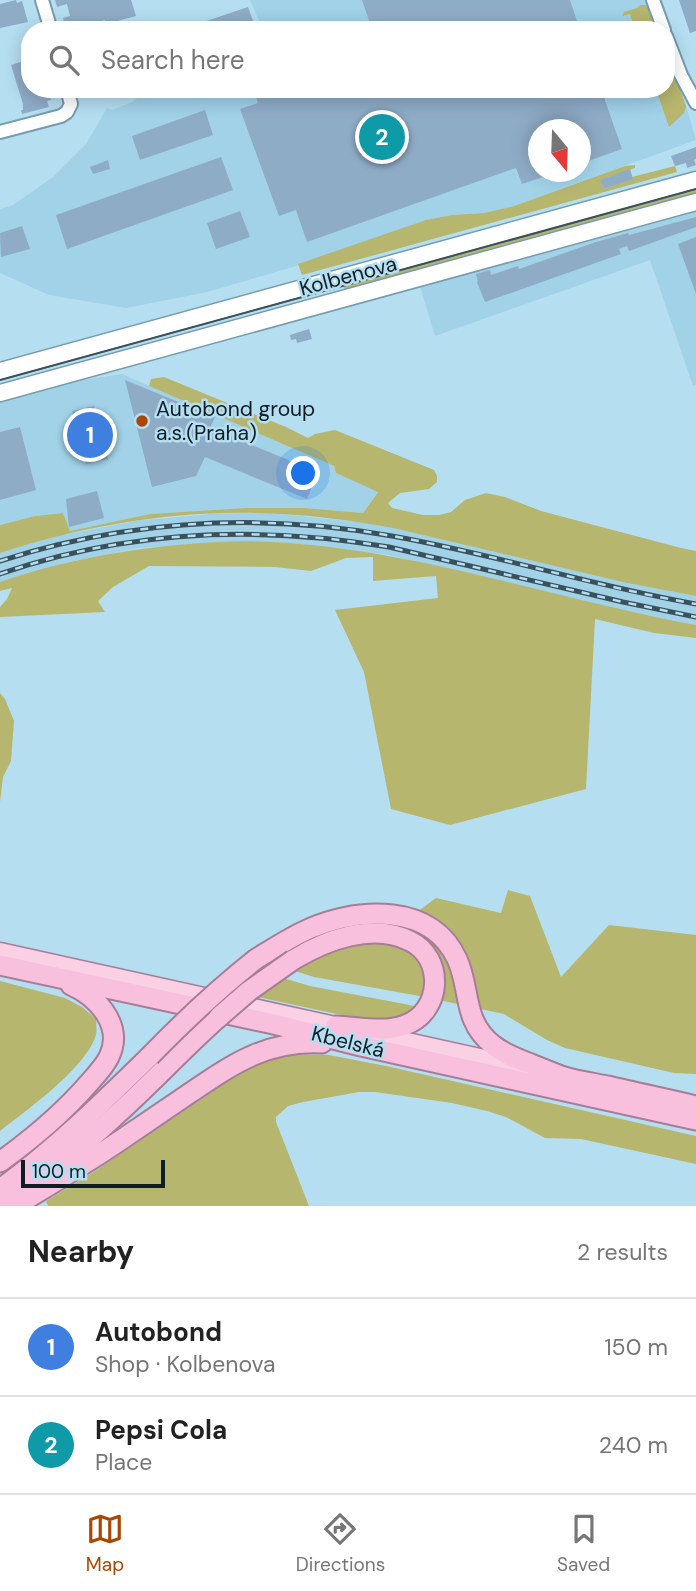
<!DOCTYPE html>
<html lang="en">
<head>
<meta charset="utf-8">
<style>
	:root { --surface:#fff; --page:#f2f2f2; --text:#222; --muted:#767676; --line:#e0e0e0; --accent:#a94800 }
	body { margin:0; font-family:"DM Sans",sans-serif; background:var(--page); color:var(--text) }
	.compass { position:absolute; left:528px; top:119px; width:63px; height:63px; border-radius:50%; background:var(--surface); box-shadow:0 4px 18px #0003; rotate:161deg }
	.scale { position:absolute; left:21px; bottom:18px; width:144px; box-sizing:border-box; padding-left:7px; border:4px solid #0f1e25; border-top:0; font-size:19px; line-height:24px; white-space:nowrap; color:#0f1e25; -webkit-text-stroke:5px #b5def1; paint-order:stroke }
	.you { position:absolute; left:304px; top:474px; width:24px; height:24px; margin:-18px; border:5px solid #fff; border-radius:50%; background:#1a73e8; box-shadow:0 0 0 10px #1a73e833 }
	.badge { display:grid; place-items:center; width:46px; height:46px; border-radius:50%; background:var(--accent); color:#fff; font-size:23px; font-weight:700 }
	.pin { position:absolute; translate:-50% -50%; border:4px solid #fff; box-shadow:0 2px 7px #0006 }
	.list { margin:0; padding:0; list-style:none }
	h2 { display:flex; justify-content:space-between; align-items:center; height:91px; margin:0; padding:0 28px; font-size:30px }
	h2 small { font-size:23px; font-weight:400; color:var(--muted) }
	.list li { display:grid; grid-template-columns:46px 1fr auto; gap:21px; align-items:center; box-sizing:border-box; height:98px; padding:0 28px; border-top:2px solid var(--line) }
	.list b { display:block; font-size:26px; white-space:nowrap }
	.list p { margin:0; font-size:23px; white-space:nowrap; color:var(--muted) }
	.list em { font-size:23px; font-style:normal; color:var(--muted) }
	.icon { flex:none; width:38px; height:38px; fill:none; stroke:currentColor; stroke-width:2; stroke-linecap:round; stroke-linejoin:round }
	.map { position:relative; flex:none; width:696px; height:1206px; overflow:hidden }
	.search { position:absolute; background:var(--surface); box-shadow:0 4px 18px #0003; left:21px; right:21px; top:21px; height:77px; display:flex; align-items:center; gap:18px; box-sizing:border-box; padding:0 24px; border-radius:28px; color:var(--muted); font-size:26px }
	.sheet { height:287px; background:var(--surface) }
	nav { display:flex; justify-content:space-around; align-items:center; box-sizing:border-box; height:98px; border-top:2px solid var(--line); background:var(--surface); font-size:19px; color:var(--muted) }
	nav a { display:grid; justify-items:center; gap:4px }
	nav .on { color:var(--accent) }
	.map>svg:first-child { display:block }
	.built { fill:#a1d2e8; fill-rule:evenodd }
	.green { fill:#b7b66e }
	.building { fill:#8facc7 }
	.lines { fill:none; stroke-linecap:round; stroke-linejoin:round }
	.minor-casing { stroke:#759cae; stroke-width:16 }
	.secondary-casing { stroke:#759cae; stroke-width:19 }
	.primary-casing { stroke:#a67d97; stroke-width:21 }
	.trunk-casing { stroke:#a67d97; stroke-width:23 }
	.minor { stroke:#fff; stroke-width:12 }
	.secondary { stroke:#fff; stroke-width:16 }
	.primary { stroke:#fad0e5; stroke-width:18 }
	.trunk { stroke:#f8c0dc; stroke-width:19 }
	.tram { stroke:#3a505a; stroke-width:2 }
	.rail-casing { stroke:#3a505a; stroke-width:5 }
	.rail { stroke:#b5def1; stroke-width:2.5; stroke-dasharray:8; stroke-linecap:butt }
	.trunk-bridge-casing { stroke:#a67d97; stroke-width:23; stroke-linecap:butt }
	.trunk-bridge { stroke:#f8c0dc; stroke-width:19 }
	.poi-dot { fill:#a94800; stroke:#b5def1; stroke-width:2.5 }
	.labels { text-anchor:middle; stroke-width:5; stroke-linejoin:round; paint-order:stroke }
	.street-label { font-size:21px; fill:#0f1e25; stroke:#b5def1 }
	.poi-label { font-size:21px; fill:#0f1e25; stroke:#b5def1; text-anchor:start }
</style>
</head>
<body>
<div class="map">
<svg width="696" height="1206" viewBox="0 0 696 1206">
	<rect width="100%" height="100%" fill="#b5def1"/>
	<g class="built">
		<polygon points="250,0 648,0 659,30 263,30"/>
		<path d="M 666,50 L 686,106 L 696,140 L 514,206 L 484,213 L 452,215 L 426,220 L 293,267 L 207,292 L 126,308 L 49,295 L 0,273 L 0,209 L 13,205 L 53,177 L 86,144 L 107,108 L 112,110 L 132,102 L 149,89 L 158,94 L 171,89 L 666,89 ZM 538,130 L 580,130 L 580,172 L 538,172 Z"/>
		<polygon points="696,209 696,385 693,386 650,260 435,336 419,283"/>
		<polygon points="122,374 334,466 336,473 378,491 363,513 305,508 245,508 150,514 70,531 63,513 35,516 0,525 0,398 50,385"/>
		<polygon points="245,513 280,514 367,523 393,528 627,583 696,596 696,625 621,610 388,555 278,542 245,541 139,548 69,562 0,582 0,553 32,543 63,535 135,521 211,514"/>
	</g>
	<g class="green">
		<polygon points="640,5 646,5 651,8 659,30 635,30 630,14 622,16 624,12 637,8"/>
		<polygon points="666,50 686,106 684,113 669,127 656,89 666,89"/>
		<polygon points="635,165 635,168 601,180 604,189 632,179 632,177 675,166 677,172 302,275 298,264 426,220 452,215 484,213 514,206 625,166"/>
		<polygon points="696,186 696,197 346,294 343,283"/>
		<path d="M 164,377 L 286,427 L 308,438 L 315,434 L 335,430 L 434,470 L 437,476 L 437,482 L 429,489 L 400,493 L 388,503 L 392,508 L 423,515 L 439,515 L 451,512 L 465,500 L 486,493 L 505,497 L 541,511 L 681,548 L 696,551 L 696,596 L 627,583 L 393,528 C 356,521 318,516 281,514 C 186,508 89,524 0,553 L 0,525 L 35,516 L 63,513 L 70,531 L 150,514 L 245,508 L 305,508 L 363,513 L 378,492 L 336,473 L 334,466 L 149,386 L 151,379 Z"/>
		<path d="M 245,541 C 399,543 545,597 696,625 L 696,638 L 654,633 L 595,619 L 586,789 L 450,825 L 391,809 L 364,672 L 335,610 L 438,598 L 436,576 L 373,581 L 373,557 L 346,558 L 311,571 L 275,567 L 149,566 L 113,587 L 98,601 L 105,612 L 0,617 L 0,607 L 7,599 L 12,588 L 0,591 L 0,582 C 79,555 161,543 245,541 Z"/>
		<polygon points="0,693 5,699 14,721 11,761 3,777 0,802"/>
		<polygon points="508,890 530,896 561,977 609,925 696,935 696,1074 674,1073 565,1048 547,1040 504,1014 425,997 314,977 295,971 331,949 379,941 409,948 417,912 436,898 501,913"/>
		<polygon points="283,978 310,986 420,1007 407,1017 374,1022 258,997"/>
		<path d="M 0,981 L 65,998 L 82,1007 L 96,1019 C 96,1024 97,1030 96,1035 C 86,1068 27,1110 0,1131 Z"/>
		<polygon points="292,1054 329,1055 386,1066 696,1136 696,1164 581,1139 545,1138 506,1117 487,1111 452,1103 375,1092 359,1092 303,1102 288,1106 276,1117 276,1122 309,1206 48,1206 46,1201 92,1173 250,1066"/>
	</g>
	<g class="building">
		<polygon points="16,0 17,3 22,1 28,22 0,28 0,4"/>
		<polygon points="55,0 131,0 136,16 106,24 105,20 89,25 91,30 66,30 63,18 70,16 67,4 57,7"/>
		<polygon points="362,0 570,0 580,30 362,30 371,26"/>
		<polygon points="679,0 696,0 696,31 690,33"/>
		<polygon points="248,7 255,26 243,30 180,30"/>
		<polygon points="30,59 30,89 48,89 51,100 47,101 49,107 22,114 21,110 23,110 23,104 11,65"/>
		<polygon points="253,89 601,89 622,149 580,164 580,130 538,130 538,172 558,172 522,184 516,168 307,242 296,210 279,216 240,109 258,103"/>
		<polygon points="205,110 213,135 140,160 132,136"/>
		<polygon points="696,147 696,159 694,160 696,165 687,168 686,163 675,166 671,156"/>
		<polygon points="221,157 233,190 67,249 56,215"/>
		<polygon points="108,160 110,169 93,174 90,167"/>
		<polygon points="630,169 633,179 604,189 600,180"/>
		<polygon points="240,211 250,237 216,249 207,223"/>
		<polygon points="696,217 696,227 629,251 627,246 619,249 621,254 485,302 477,282 478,282 476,274 490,270 491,275 518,266 519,269 596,242 628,233 629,235"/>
		<polygon points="22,226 30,249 1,257 0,233"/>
		<polygon points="696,237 696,294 678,244"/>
		<polygon points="309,329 312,339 297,343 296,339 291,340 290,335"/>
		<polygon points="125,380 215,417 210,428 318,472 307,499 205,457 196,476 152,487"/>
		<polygon points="94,406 108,459 86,464 72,411"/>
		<polygon points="20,427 36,490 0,500 0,432"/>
		<polygon points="97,491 104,518 69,527 66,499"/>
	</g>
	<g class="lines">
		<g class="minor-casing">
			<g id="minor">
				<polyline points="42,0 51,30"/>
				<polyline points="653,0 664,30"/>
				<polyline points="666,36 681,75 696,103"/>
				<polyline points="0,132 61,116 67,112 71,104 67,89"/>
			</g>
		</g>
		<g class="secondary-casing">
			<g id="secondary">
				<polyline points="0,371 696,180"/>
				<polyline points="0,393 696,202"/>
			</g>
		</g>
		<g class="primary-casing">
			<polyline id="primary" points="0,952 525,1068"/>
		</g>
		<g class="trunk-casing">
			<g id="trunk">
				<path d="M 256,959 C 274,948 292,936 311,928 C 360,908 431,903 457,959 C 471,989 462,1021 493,1045 C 504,1054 518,1059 531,1064 C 541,1068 551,1072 561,1076 C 576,1081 592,1083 608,1086 C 637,1093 667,1099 696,1106"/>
				<path d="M 293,960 C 326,940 373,922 410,941 C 445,958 442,1012 405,1025 C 385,1033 358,1027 336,1026"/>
				<polyline points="0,965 278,1025 361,1046 696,1120"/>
				<path d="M 0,1162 C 32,1139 63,1113 89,1083 C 96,1075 104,1067 109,1057 C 124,1026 98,997 71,985"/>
				<path d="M 0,1189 C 54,1150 102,1103 150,1056"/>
				<path d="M 0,1205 C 40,1179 79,1150 114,1117 C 150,1085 183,1049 219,1017"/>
				<path d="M 15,1206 C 48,1186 82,1166 115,1144 C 140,1127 165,1110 190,1093 C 233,1064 267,1040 322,1043"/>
			</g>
		</g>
		<use href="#minor" class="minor"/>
		<use href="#secondary" class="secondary"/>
		<use href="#primary" class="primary"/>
		<use href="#trunk" class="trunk"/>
		<polyline class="tram" points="0,380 696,189"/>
		<g class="rail-casing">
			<g id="rail">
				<path d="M 0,561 C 129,520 259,512 392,536 C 494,554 593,586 696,604"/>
				<path d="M 0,574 C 127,530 258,525 389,547 L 623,602 L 696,617"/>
			</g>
		</g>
		<use href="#rail" class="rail"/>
		<g class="trunk-bridge-casing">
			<g id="trunk-bridge">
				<polyline points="219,1017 249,991 293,960"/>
				<path d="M 150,1056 C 183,1022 218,989 256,959"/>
			</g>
		</g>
		<use href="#trunk-bridge" class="trunk-bridge"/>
	</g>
	<circle class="poi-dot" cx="142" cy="421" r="7"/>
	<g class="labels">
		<g class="street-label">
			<text transform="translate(348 276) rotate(-15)" y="7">Kolbenova</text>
			<text transform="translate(348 1042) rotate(14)" y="7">Kbelská</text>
		</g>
		<g class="poi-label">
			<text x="156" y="416">Autobond group<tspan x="156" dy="24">a.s.(Praha)</tspan></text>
		</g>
	</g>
</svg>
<svg class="compass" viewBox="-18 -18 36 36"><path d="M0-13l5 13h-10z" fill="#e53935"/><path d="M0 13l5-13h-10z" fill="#767676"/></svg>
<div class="scale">100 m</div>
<div class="you"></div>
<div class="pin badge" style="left:90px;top:435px;background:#3f7fe0">1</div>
<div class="pin badge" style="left:382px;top:137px;background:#0f9aa8">2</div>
<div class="search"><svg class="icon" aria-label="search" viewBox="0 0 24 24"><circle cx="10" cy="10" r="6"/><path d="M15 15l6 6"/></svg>Search here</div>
</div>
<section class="sheet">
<h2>Nearby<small>2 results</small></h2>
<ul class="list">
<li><span class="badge" style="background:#3f7fe0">1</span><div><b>Autobond</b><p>Shop · Kolbenova</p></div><em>150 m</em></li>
<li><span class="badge" style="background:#0f9aa8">2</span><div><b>Pepsi Cola</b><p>Place</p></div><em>240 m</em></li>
</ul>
</section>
<nav>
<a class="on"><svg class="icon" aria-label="map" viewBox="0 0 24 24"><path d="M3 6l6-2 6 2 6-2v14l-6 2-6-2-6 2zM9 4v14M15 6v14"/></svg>Map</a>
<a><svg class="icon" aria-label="directions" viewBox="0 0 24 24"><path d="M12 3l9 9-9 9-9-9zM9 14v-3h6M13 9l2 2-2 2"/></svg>Directions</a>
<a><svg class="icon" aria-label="saved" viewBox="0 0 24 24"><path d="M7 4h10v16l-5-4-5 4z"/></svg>Saved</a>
</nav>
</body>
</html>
